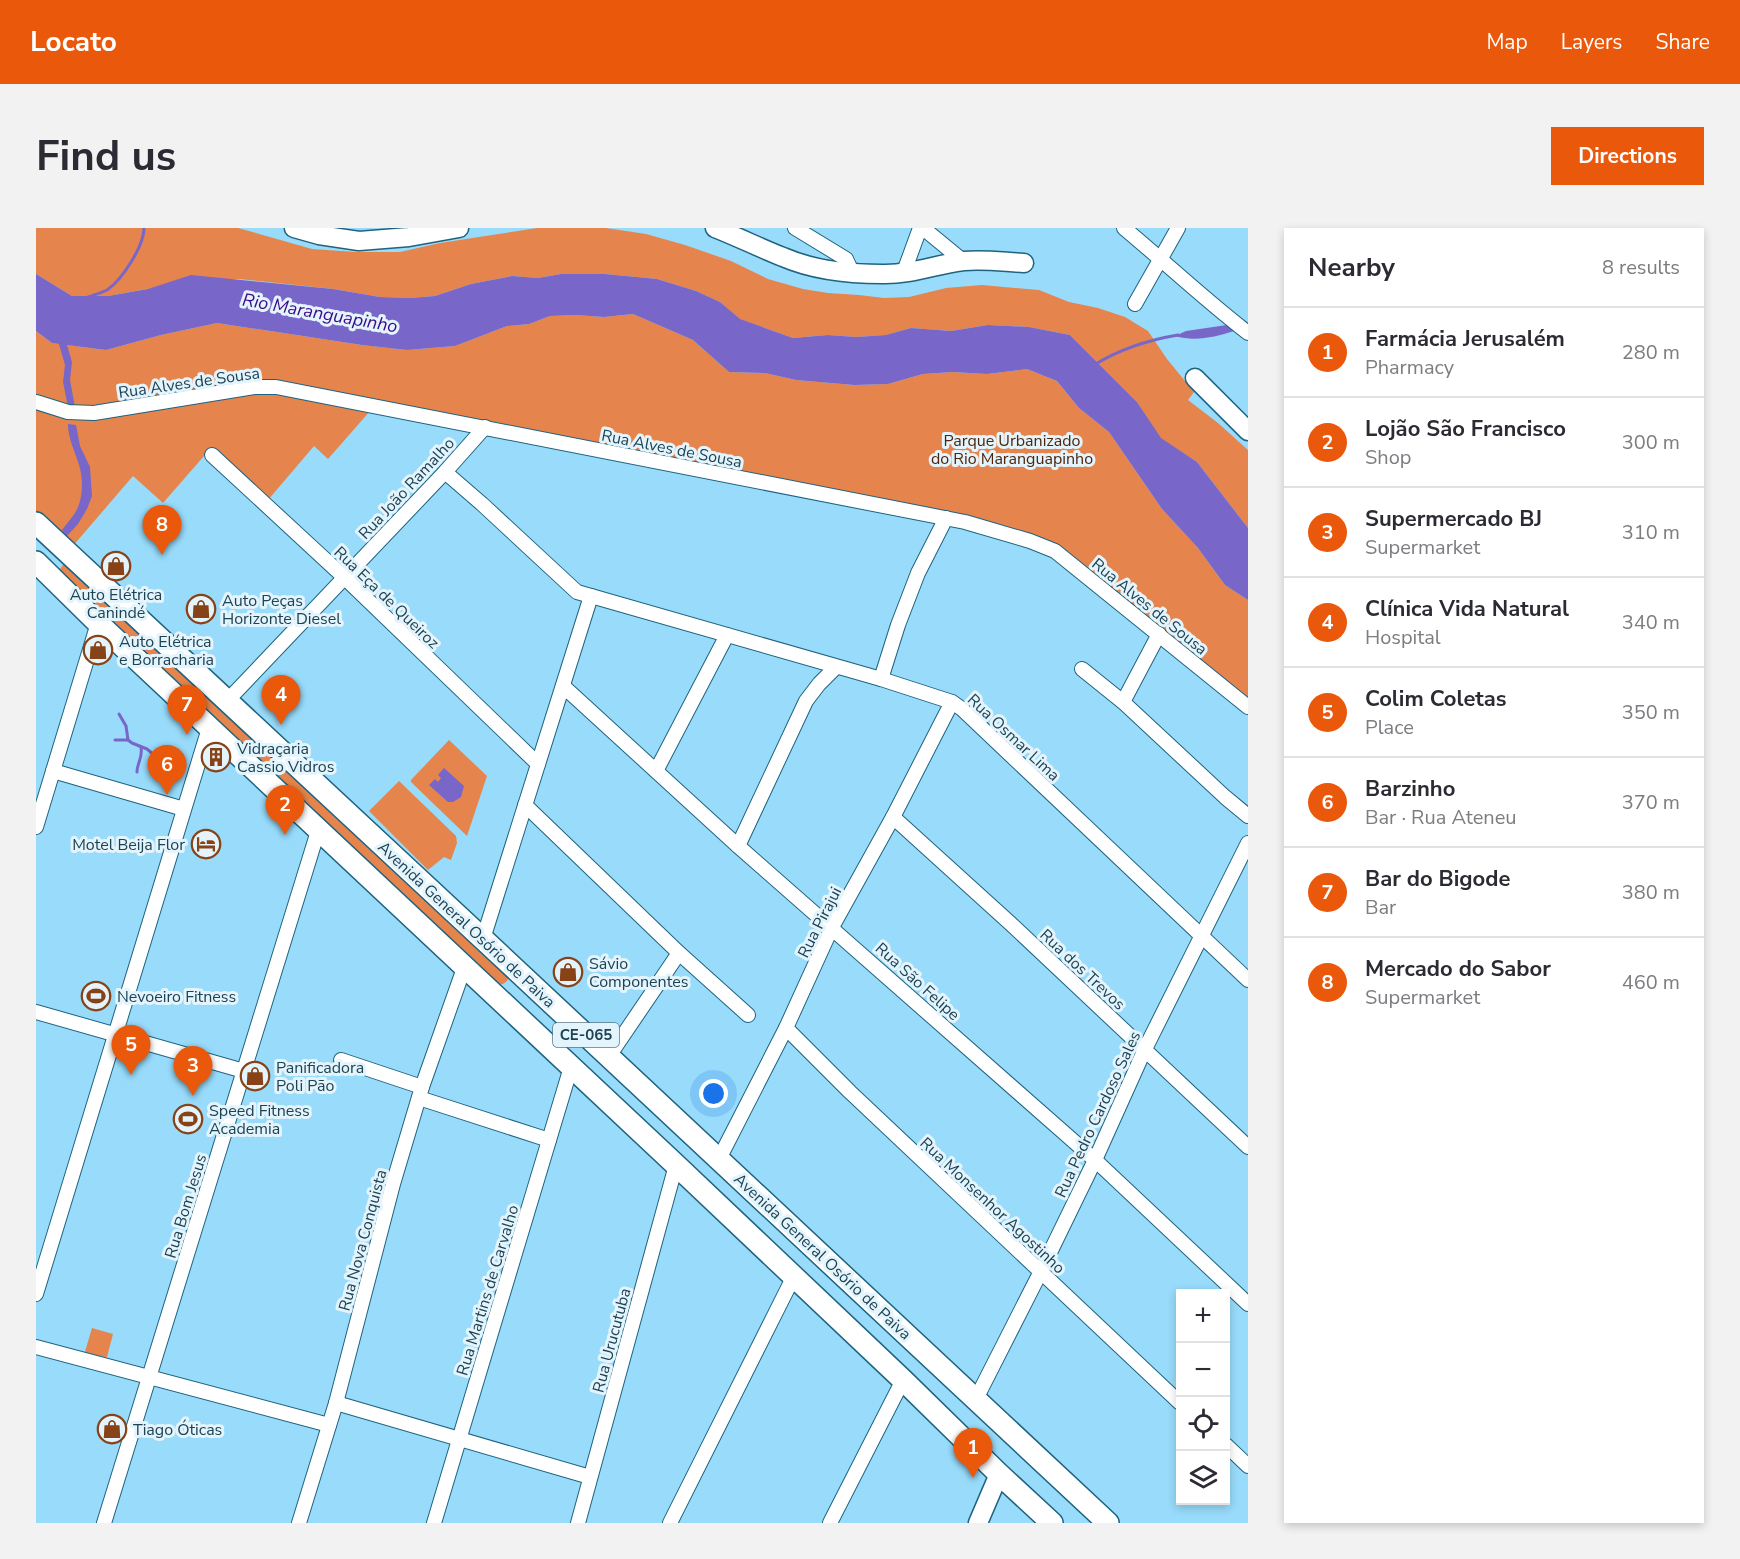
<!DOCTYPE html>
<html lang="en">
<head>
<meta charset="utf-8">
<style>
	:root { --surface:#fff; --page:#f2f2f3; --text:#2b2b33; --muted:#7c7c81; --line:#e1e1e2; --accent:#ea580c }
	body { margin:0; font-family:"Nunito Sans",sans-serif; background:var(--page); color:var(--text) }
	.controls { position:absolute; right:18px; bottom:18px; display:grid; overflow:hidden; border-radius:0px; box-shadow:0 3px 9px #0003 }
	.controls button { width:54px; height:54px; display:grid; place-items:center; padding:0; border:0; border-bottom:2px solid var(--line); background:var(--surface); color:var(--text); font:30px sans-serif }
	.you { position:absolute; left:678px; top:866px; width:21px; height:21px; margin:-15px; border:4px solid #fff; border-radius:50%; background:#1a73e8; box-shadow:0 0 0 9px #1a73e833 }
	.badge { display:grid; place-items:center; width:39px; height:39px; border-radius:50%; background:var(--accent); color:#fff; font-size:20px; font-weight:700 }
	.pin { position:absolute; translate:-50% -50px; filter:drop-shadow(0 2px 3px #0008) }
	.pin::after { content:''; position:absolute; top:32px; width:21px; height:18px; background:inherit; clip-path:polygon(0 0,100% 0,50% 100%) }
	.list { margin:0; padding:0; list-style:none }
	h2 { display:flex; justify-content:space-between; align-items:center; height:78px; margin:0; padding:0 24px; font-size:26px }
	h2 small { font-size:20px; font-weight:400; color:var(--muted) }
	.list li { display:grid; grid-template-columns:39px 1fr auto; gap:18px; align-items:center; box-sizing:border-box; height:90px; padding:0 24px; border-top:2px solid var(--line) }
	.list b { display:block; font-size:22px; white-space:nowrap }
	.list p { margin:0; font-size:20px; white-space:nowrap; color:var(--muted) }
	.list em { font-size:20px; font-style:normal; color:var(--muted) }
	.icon { flex:none; width:33px; height:33px; fill:none; stroke:currentColor; stroke-width:2; stroke-linecap:round; stroke-linejoin:round }
	.map { position:relative; flex:none; width:1212px; height:1295px; overflow:hidden; border-radius:0px }
	header { display:flex; align-items:center; gap:36px; box-sizing:border-box; height:84px; padding:0 30px; background:var(--accent); color:#fff }
	header strong { font-size:28px }
	nav { display:flex; gap:33px; margin-inline-start:auto; font-size:21px }
	.intro { display:flex; align-items:center; justify-content:space-between; box-sizing:border-box; height:144px; padding:0 36px }
	h1 { margin:0; font-size:42px }
	.button { padding:15px 27px; border-radius:0px; background:var(--accent); color:#fff; font-size:21px; font-weight:700 }
	main { display:flex; gap:36px; padding:0 36px }
	aside { flex:1; background:var(--surface); border-radius:0px; box-shadow:0 3px 9px #0003 }
	.map>svg:first-child { display:block }
	.green { fill:#e5854d }
	.water { fill:#7866c9 }
	.lines { fill:none; stroke-linecap:round; stroke-linejoin:round }
	.stream { stroke:#7866c9; stroke-width:3 }
	.street-casing { stroke:#1e637f; stroke-width:16 }
	.secondary-casing { stroke:#1e637f; stroke-width:21 }
	.primary-casing { stroke:#1e637f; stroke-width:24 }
	.street { stroke:#fff; stroke-width:14 }
	.secondary { stroke:#fff; stroke-width:18 }
	.primary { stroke:#fff; stroke-width:21 }
	.labels { text-anchor:middle; stroke-width:6; stroke-linejoin:round; paint-order:stroke }
	.shield { fill:#e4f4fc; stroke:#597785; stroke-width:1.5 }
	.shield-label { font-size:15px; font-weight:bold; fill:#1d4252 }
	.street-label { font-size:16px; fill:#1d4252; stroke:#e4f4fc }
	.park-label { font-size:16px; fill:#4e250b; stroke:#e4f4fc }
	.poi-label { font-size:16px; fill:#1d4252; stroke:#e4f4fc; text-anchor:start }
	.water-label { font-size:18px; font-style:italic; fill:#3b0a89; stroke:#e4f4fc }
</style>
</head>
<body>
<header>
<strong>Locato</strong>
<nav><a>Map</a><a>Layers</a><a>Share</a></nav>
</header>
<div class="intro"><h1>Find us</h1><a class="button">Directions</a></div>
<main>
<div class="map">
<svg width="1212" height="1295" viewBox="0 0 1212 1295">
	<rect width="100%" height="100%" fill="#98dbfb"/>
	<g class="green">
		<polygon points="0,0 202,0 276,21 320,24 364,24 404,15 501,0 570,0 610,6 649,17 695,33 732,51 767,61 792,65 823,67 848,70 873,69 910,60 946,57 1003,62 1033,74 1062,80 1089,89 1112,103 1131,131 1158,164 1152,172 1182,195 1212,222 1212,300 1161,234 1124,210 1101,174 1034,107 993,99 952,97 915,103 875,100 851,107 820,109 792,107 757,110 703,91 684,74 660,63 621,51 569,46 525,46 502,50 476,48 435,56 399,68 374,70 344,69 297,61 203,51 112,61 72,68 36,68 0,46"/>
		<polygon points="597,86 657,112 693,144 729,145 760,152 818,157 852,156 887,146 917,144 951,146 991,141 1021,153 1043,180 1073,204 1126,281 1162,320 1189,357 1212,372 1212,473 998,310 256,156 57,181 32,179 0,169 0,103 16,115 70,122 125,107 181,95 326,117 371,122 419,118 471,98 493,96 514,88 540,87 568,89"/>
		<polygon points="229,164 335,182 292,231 278,218 232,272 175,220 127,275 97,248 36,319 0,285 0,179 32,188"/>
		<path d="M 29,334 L 473,748 C 471,757 464,757 457,757 L 22,344 Z"/>
		<polygon points="413,512 451,548 431,608 375,554 375,552"/>
		<polygon points="363,553 420,608 421,615 415,632 408,629 392,642 333,583"/>
		<polygon points="56,1100 77,1106 71,1129 48,1127"/>
	</g>
	<g class="water">
		<polygon points="0,46 36,68 72,68 112,61 155,47 297,61 344,69 374,70 399,68 435,56 476,48 502,50 525,46 569,46 621,51 660,63 684,74 704,91 757,110 792,107 820,109 850,107 875,100 915,103 952,97 993,99 1034,107 1101,174 1125,210 1161,234 1212,300 1212,372 1189,357 1162,320 1126,281 1073,204 1043,180 1021,153 991,141 951,146 917,144 887,146 852,156 818,157 760,152 729,145 693,144 657,112 597,86 568,89 540,87 514,88 493,96 471,98 419,118 371,122 326,117 181,95 125,107 70,122 31,117 36,134 34,152 39,179 32,179 27,154 29,137 23,116 16,115 0,103"/>
		<path d="M 1191,97 L 1198,103 C 1179,109 1159,114 1139,108 L 1150,103 Z"/>
		<path d="M 32,196 L 40,197 L 44,218 L 54,239 L 56,268 L 51,281 L 42,296 L 31,308 L 26,302 C 31,295 39,287 42,279 C 47,268 47,249 43,237 C 39,223 32,211 32,196 Z"/>
		<polygon points="408,540 428,558 425,569 417,574 412,574 393,557 399,551 402,554 405,550 402,547"/>
	</g>
	<g class="lines">
		<g class="stream">
			<path d="M 52,69 C 58,67 65,65 71,62 C 86,52 108,18 108,0"/>
			<path d="M 1058,137 C 1084,121 1112,112 1142,107"/>
			<polyline points="79,512 92,512 90,498 83,486"/>
			<polyline points="92,512 96,515 111,521 118,527"/>
			<path d="M 101,544 C 101,535 107,529 105,520"/>
		</g>
		<g class="street-casing">
			<g id="street">
				<polyline points="759,0 810,31 816,44"/>
				<polyline points="887,0 927,33"/>
				<path d="M 1088,0 C 1130,35 1169,72 1212,105"/>
				<polyline points="870,45 869,41 884,0"/>
				<polyline points="1099,76 1142,0"/>
				<polyline points="0,174 32,184 58,185 218,159 240,159 929,294 994,313 1019,323 1212,479"/>
				<polyline points="176,227 308,349 502,536"/>
				<polyline points="409,244 446,276 541,364 845,451 916,474 926,481 1212,752"/>
				<polyline points="1046,441 1087,474 1189,569 1212,588"/>
				<polyline points="845,451 862,397 882,345 910,290"/>
				<polyline points="527,458 702,618 1059,932 1212,1076"/>
				<polyline points="191,473 409,244 449,199"/>
				<polyline points="1087,474 1123,406"/>
				<polyline points="17,543 148,581"/>
				<polyline points="620,543 691,407"/>
				<polyline points="489,577 643,725 712,787"/>
				<polyline points="857,589 975,696 1212,919"/>
				<polyline points="0,599 62,395"/>
				<polyline points="702,618 770,473 783,456 800,439"/>
				<polyline points="447,711 555,368"/>
				<polyline points="0,784 208,843"/>
				<polyline points="750,800 814,864 1144,1175"/>
				<polyline points="573,828 643,725"/>
				<polyline points="305,832 386,859"/>
				<polyline points="383,870 513,912"/>
				<polyline points="683,931 750,800 796,699 857,589 916,474"/>
				<polyline points="0,1066 173,500"/>
				<polyline points="0,1119 293,1197"/>
				<polyline points="940,1171 1004,1045 1059,932 1109,821 1212,615"/>
				<polyline points="300,1175 554,1249"/>
				<polyline points="1190,1217 1212,1238"/>
				<polyline points="68,1295 282,603"/>
				<polyline points="263,1295 300,1175 357,956 386,859 428,740"/>
				<polyline points="398,1295 535,839"/>
				<polyline points="542,1295 640,937"/>
				<polyline points="634,1295 758,1048"/>
				<polyline points="794,1295 867,1152"/>
			</g>
		</g>
		<g class="secondary-casing">
			<g id="secondary">
				<polyline points="258,0 283,7 323,13 373,9 423,0"/>
				<path d="M 679,0 C 702,9 724,20 747,29 C 777,42 813,46 846,46 C 875,47 901,36 928,33 C 948,31 968,34 988,35"/>
				<polyline points="1159,150 1212,203"/>
				<polyline points="942,1295 963,1246"/>
			</g>
		</g>
		<g class="primary-casing">
			<g id="primary">
				<polyline points="0,295 447,711 1072,1295"/>
				<polyline points="0,334 62,395 640,937 867,1152 963,1246 1016,1295"/>
			</g>
		</g>
		<use href="#street" class="street"/>
		<use href="#secondary" class="secondary"/>
		<use href="#primary" class="primary"/>
	</g>
	<defs>
		<g id="shop-ring" transform="scale(1.5)"><circle r="9.5" fill="#e4f4fc" stroke="#874317" stroke-width="1.5"/><path d="M-5-2.5h2.3a2.7 3.5 0 0 1 5.4 0H5L5.5 6h-11ZM-1.5-2.5h3a1.5 2.3 0 0 0-3 0Z" fill="#874317"/></g>
		<g id="building-ring" transform="scale(1.5)"><circle r="9.5" fill="#e4f4fc" stroke="#874317" stroke-width="1.5"/><path d="M-4-6H4V6H1V3H-1V6H-4ZM-2.5-4.3h1.7v1.8h-1.7ZM.8-4.3h1.7v1.8H.8ZM-2.5-1h1.7V.8h-1.7ZM.8-1h1.7V.8H.8Z" fill="#874317"/></g>
		<g id="hotel-ring" transform="scale(1.5)"><circle r="9.5" fill="#e4f4fc" stroke="#874317" stroke-width="1.5"/><path d="M-6-4.5h1.5V1H6V5H4.5V3h-9V5H-6ZM-4 0a1.8 1.8 0 1 1 3.6 0ZM.5 0V-2.5h3Q6-2.5 6 0Z" fill="#874317"/></g>
		<g id="stadium-ring" transform="scale(1.5)"><circle r="9.5" fill="#e4f4fc" stroke="#874317" stroke-width="1.5"/><path d="M0-5a6.5 5 0 1 0 0 10a6.5 5 0 1 0 0-10ZM-3.5-1.8h7v3.6h-7Z" fill="#874317"/></g>
	</defs>
	<g fill-rule="evenodd">
		<use href="#shop-ring" x="80" y="338"/>
		<use href="#shop-ring" x="165" y="381"/>
		<use href="#shop-ring" x="62" y="422"/>
		<use href="#building-ring" x="180" y="529"/>
		<use href="#hotel-ring" x="170" y="616"/>
		<use href="#shop-ring" x="532" y="744"/>
		<use href="#stadium-ring" x="60" y="768"/>
		<use href="#shop-ring" x="219" y="848"/>
		<use href="#stadium-ring" x="152" y="891"/>
		<use href="#shop-ring" x="76" y="1201"/>
	</g>
	<g class="labels">
		<rect class="shield" x="517" y="795" width="66" height="24" rx="4.5"/>
		<g class="shield-label">
			<text x="550" y="812">CE-065</text>
		</g>
		<g class="street-label">
			<text transform="translate(153 154) rotate(-8)" y="6">Rua Alves de Sousa</text>
			<text transform="translate(636 220) rotate(11)" y="6">Rua Alves de Sousa</text>
			<text transform="translate(370 260) rotate(-47)" y="6">Rua João Ramalho</text>
			<text transform="translate(351 369) rotate(44)" y="6">Rua Eça de Queiroz</text>
			<text transform="translate(1114 378) rotate(39)" y="6">Rua Alves de Sousa</text>
			<text transform="translate(978 509) rotate(43)" y="6">Rua Osmar Lima</text>
			<text transform="translate(783 694) rotate(-63)" y="6">Rua Pirajui</text>
			<text transform="translate(431 696) rotate(43)" y="6">Avenida General Osório de Paiva</text>
			<text transform="translate(1047 741) rotate(43)" y="6">Rua dos Trevos</text>
			<text transform="translate(882 753) rotate(42)" y="6">Rua São Felipe</text>
			<text transform="translate(1061 886) rotate(-65)" y="6">Rua Pedro Cardoso Sales</text>
			<text transform="translate(957 977) rotate(43)" y="6">Rua Monsenhor Agostinho</text>
			<text transform="translate(149 978) rotate(-73)" y="6">Rua Bom Jesus</text>
			<text transform="translate(326 1012) rotate(-75)" y="6">Rua Nova Conquista</text>
			<text transform="translate(787 1028) rotate(43)" y="6">Avenida General Osório de Paiva</text>
			<text transform="translate(451 1062) rotate(-73)" y="6">Rua Martins de Carvalho</text>
			<text transform="translate(575 1112) rotate(-75)" y="6">Rua Urucutuba</text>
		</g>
		<g class="park-label">
			<text x="976" y="218">Parque Urbanizado<tspan x="976" dy="18">do Rio Maranguapinho</tspan></text>
		</g>
		<g class="poi-label">
			<text x="80" y="372" text-anchor="middle">Auto Elétrica<tspan x="80" dy="18">Canindé</tspan></text>
			<text x="186" y="378">Auto Peças<tspan x="186" dy="18">Horizonte Diesel</tspan></text>
			<text x="83" y="419">Auto Elétrica<tspan x="83" dy="18">e Borracharia</tspan></text>
			<text x="201" y="526">Vidraçaria<tspan x="201" dy="18">Cassio Vidros</tspan></text>
			<text x="149" y="622" text-anchor="end">Motel Beija Flor</text>
			<text x="553" y="741">Sávio<tspan x="553" dy="18">Componentes</tspan></text>
			<text x="81" y="774">Nevoeiro Fitness</text>
			<text x="240" y="845">Panificadora<tspan x="240" dy="18">Poli Pão</tspan></text>
			<text x="173" y="888">Speed Fitness<tspan x="173" dy="18">Academia</tspan></text>
			<text x="97" y="1207">Tiago Óticas</text>
		</g>
		<g class="water-label">
			<text transform="translate(284 85) rotate(10)" y="6">Rio Maranguapinho</text>
		</g>
	</g>
</svg>
<div class="controls">
<button>+</button>
<button>−</button>
<button><svg class="icon" aria-label="locate" viewBox="0 0 24 24"><circle cx="12" cy="12" r="6"/><path d="M12 2v4M12 18v4M2 12h4M18 12h4"/></svg></button>
<button><svg class="icon" aria-label="layers" viewBox="0 0 24 24"><path d="M12 4l9 5-9 5-9-5zM3 14l9 5 9-5"/></svg></button>
</div>
<div class="you"></div>
<div class="pin badge" style="left:937px;top:1250px">1</div>
<div class="pin badge" style="left:249px;top:607px">2</div>
<div class="pin badge" style="left:157px;top:868px">3</div>
<div class="pin badge" style="left:245px;top:497px">4</div>
<div class="pin badge" style="left:95px;top:847px">5</div>
<div class="pin badge" style="left:131px;top:567px">6</div>
<div class="pin badge" style="left:151px;top:507px">7</div>
<div class="pin badge" style="left:126px;top:327px">8</div>
</div>
<aside>
<h2>Nearby<small>8 results</small></h2>
<ul class="list">
<li><span class="badge">1</span><div><b>Farmácia Jerusalém</b><p>Pharmacy</p></div><em>280 m</em></li>
<li><span class="badge">2</span><div><b>Lojão São Francisco</b><p>Shop</p></div><em>300 m</em></li>
<li><span class="badge">3</span><div><b>Supermercado BJ</b><p>Supermarket</p></div><em>310 m</em></li>
<li><span class="badge">4</span><div><b>Clínica Vida Natural</b><p>Hospital</p></div><em>340 m</em></li>
<li><span class="badge">5</span><div><b>Colim Coletas</b><p>Place</p></div><em>350 m</em></li>
<li><span class="badge">6</span><div><b>Barzinho</b><p>Bar · Rua Ateneu</p></div><em>370 m</em></li>
<li><span class="badge">7</span><div><b>Bar do Bigode</b><p>Bar</p></div><em>380 m</em></li>
<li><span class="badge">8</span><div><b>Mercado do Sabor</b><p>Supermarket</p></div><em>460 m</em></li>
</ul>
</aside>
</main>
</body>
</html>
